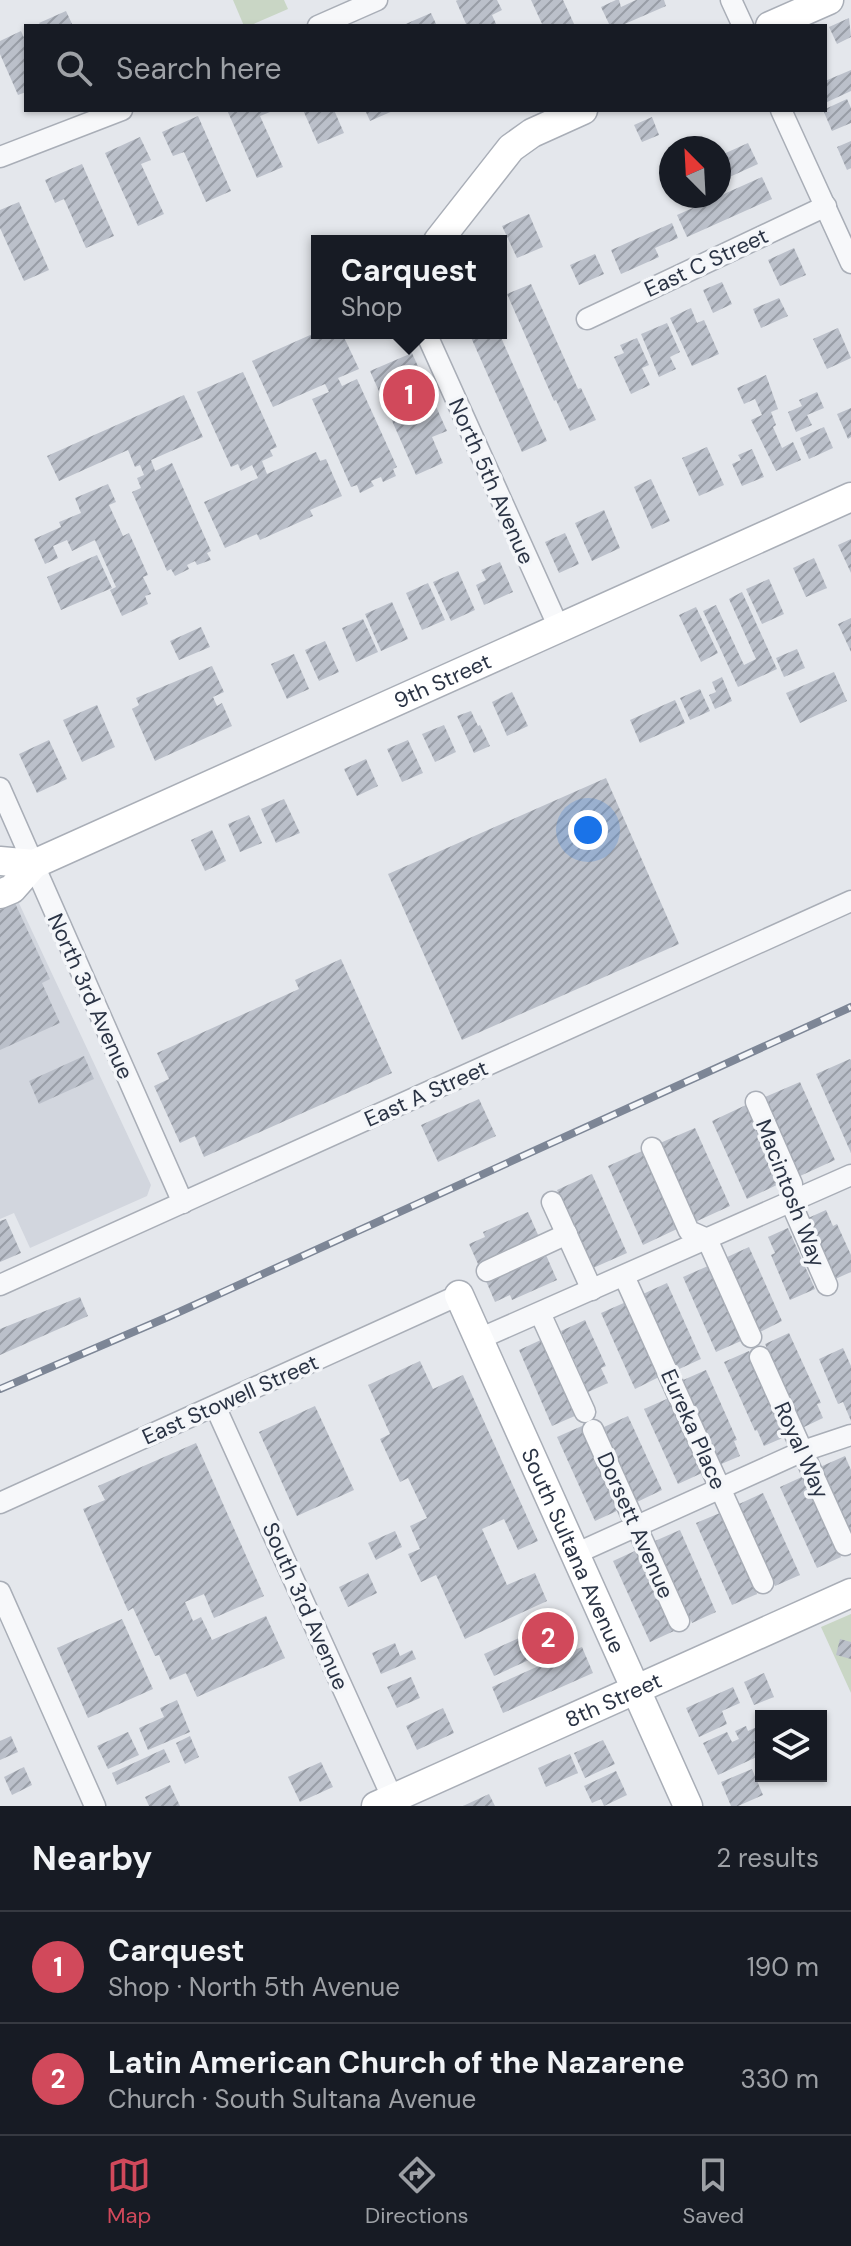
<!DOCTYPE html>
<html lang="en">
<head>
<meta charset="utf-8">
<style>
	:root { --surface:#171b24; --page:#20242c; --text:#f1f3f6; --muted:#9ea1a6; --line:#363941; --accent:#d1495b }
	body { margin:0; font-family:"DM Sans",sans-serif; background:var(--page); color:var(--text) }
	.controls { position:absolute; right:24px; bottom:24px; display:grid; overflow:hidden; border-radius:0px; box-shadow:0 2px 6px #0004 }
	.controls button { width:72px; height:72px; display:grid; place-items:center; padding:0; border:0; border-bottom:2px solid var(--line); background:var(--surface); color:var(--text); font:40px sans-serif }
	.compass { position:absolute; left:659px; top:136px; width:72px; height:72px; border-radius:50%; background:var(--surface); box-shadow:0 2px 6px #0004; rotate:336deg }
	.you { position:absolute; left:588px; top:830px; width:28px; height:28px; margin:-20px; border:6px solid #fff; border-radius:50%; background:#1a73e8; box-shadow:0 0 0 12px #1a73e833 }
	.badge { display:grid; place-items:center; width:52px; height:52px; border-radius:50%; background:var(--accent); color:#fff; font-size:26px; font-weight:700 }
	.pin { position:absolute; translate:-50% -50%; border:4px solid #fff; box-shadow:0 2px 8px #0006 }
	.popup { position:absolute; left:311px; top:235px; width:196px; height:104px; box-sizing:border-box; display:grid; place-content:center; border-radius:0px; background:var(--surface); filter:drop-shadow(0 2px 6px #0005); font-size:26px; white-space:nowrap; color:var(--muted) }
	.popup b { font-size:30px; color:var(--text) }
	.popup::after { content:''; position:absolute; left:50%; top:100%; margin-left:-16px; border:16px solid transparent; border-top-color:var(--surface) }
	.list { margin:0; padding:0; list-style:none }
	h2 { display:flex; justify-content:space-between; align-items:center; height:104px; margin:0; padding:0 32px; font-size:34px }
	h2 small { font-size:26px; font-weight:400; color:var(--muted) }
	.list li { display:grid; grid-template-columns:52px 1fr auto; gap:24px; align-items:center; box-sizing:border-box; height:112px; padding:0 32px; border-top:2px solid var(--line) }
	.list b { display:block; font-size:30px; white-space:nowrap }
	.list p { margin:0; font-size:26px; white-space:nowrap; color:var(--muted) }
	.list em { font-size:26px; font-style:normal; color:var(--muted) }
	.icon { flex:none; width:44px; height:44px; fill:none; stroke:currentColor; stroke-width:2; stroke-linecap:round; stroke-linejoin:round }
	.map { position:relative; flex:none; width:851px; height:1806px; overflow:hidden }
	.search { position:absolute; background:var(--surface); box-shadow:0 2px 6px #0004; left:24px; right:24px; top:24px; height:88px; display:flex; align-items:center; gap:20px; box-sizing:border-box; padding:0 28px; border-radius:0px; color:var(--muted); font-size:30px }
	.sheet { height:328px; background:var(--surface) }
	nav { display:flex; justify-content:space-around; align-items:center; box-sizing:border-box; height:112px; border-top:2px solid var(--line); background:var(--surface); font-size:22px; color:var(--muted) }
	nav a { display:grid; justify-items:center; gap:4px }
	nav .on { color:var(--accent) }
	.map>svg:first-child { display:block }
	.built { fill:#d2d6de }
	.green { fill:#c9d6c5 }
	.building { fill:url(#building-hatch) }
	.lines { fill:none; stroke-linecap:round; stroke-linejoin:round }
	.street-casing { stroke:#a9aeb7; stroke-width:23 }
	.secondary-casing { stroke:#a9aeb7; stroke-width:31 }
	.street { stroke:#f7f8fa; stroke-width:20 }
	.secondary { stroke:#fff; stroke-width:28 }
	.rail-casing { stroke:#7d8696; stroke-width:8 }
	.rail { stroke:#f4f6f9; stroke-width:5; stroke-dasharray:15; stroke-linecap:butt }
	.labels { text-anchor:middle; stroke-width:7; stroke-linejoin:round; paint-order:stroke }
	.street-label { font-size:22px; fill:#2b3445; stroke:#f4f6f9 }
</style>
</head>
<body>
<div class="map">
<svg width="851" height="1806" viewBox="0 0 851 1806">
	<defs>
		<pattern id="building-hatch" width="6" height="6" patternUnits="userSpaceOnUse" patternTransform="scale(2)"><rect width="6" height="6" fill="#bbc0ca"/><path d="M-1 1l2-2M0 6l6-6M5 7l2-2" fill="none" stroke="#989da6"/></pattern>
	</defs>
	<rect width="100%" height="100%" fill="#e4e7ec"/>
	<polygon class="built" points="17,899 151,1185 147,1196 30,1248 14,1213 0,1219 0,907"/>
	<g class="green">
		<polygon points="233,0 284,0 288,9 249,26 244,26"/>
		<polygon points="851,1614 851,1693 821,1627"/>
	</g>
	<g class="building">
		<polygon points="458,0 497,0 502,10 492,15 497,26 467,26 456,1"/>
		<polygon points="531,0 563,0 575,26 543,26"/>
		<polygon points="616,0 619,0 621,7 636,0 664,0 666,6 620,26 610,26 601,7"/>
		<polygon points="66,11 73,26 41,26 39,23"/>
		<polygon points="431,13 437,26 401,26"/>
		<polygon points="849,18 851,37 837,44 829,27"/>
		<polygon points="21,31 26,42 26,92 18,95 0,54 0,41"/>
		<polygon points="851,70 851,91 825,103 825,81"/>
		<polygon points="847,99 851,108 851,123 832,131 823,110"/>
		<polygon points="227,110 275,110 260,116 283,167 257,178"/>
		<polygon points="303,110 334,110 344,133 318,144"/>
		<polygon points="365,110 395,110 370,121"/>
		<polygon points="198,116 231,191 206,202 184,152 173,156 162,132"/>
		<polygon points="652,117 659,135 642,142 634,125"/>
		<polygon points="140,137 151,160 141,164 164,214 138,226 105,153"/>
		<polygon points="851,141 851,168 847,170 837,147"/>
		<polygon points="748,143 758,164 723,180 719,171 719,156"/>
		<polygon points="82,164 114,236 86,248 64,199 55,203 45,180"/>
		<polygon points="762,177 772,199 687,237 677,215"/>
		<polygon points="19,202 49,270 24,281 0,228 0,210"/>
		<polygon points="529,214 543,247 517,258 502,226"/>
		<polygon points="672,223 678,238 655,248 659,257 621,274 611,250"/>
		<polygon points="794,248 806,275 780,286 768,260"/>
		<polygon points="595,254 604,274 579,285 570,265"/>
		<polygon points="722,282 732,304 713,313 703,290"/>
		<polygon points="531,284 578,389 581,388 596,420 570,431 556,400 554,401 507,294"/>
		<polygon points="779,298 788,316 761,328 753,309"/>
		<polygon points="691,308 697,323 704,320 719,354 692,366 670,318"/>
		<polygon points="667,323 680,352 670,357 676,369 659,377 641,334"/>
		<polygon points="838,328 851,358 827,369 813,339"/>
		<polygon points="317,332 342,333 359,369 338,378 342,386 357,379 397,467 393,469 396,476 383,482 381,477 371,481 374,486 360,493 357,485 351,487 312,399 329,392 325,384 273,407 252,361"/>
		<polygon points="469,333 499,333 547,441 522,452"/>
		<polygon points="637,338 649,365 642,368 650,385 631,394 614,357 624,353 620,345"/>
		<polygon points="412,353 447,431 432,437 443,463 416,475 370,371"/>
		<polygon points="243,372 277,447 270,450 273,456 262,461 267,474 316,452 320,461 326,459 342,496 310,510 313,516 260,540 257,534 225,548 204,502 258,478 252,465 241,471 238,464 231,467 197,392"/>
		<polygon points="766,375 778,409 771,412 776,425 773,427 782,448 793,442 801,460 776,471 751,420 762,415 755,399 744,404 737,388"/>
		<polygon points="817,392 824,408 807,415 812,425 796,432 788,412 802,406 799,400"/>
		<polygon points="184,395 203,437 151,460 155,471 172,463 211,551 207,553 211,560 197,565 195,561 187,565 189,569 175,576 171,569 167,571 132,492 141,488 137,478 144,475 140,465 135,467 128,450 59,481 47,456"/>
		<polygon points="851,408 851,437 848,439 837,414"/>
		<polygon points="824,427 833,448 809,459 800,438"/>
		<polygon points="707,447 724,485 699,496 682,458"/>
		<polygon points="752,449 764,477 742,486 732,464 741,460 738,455"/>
		<polygon points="651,479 670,521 652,529 634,487"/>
		<polygon points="108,484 116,502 109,505 123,536 129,533 148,575 143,577 151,594 145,596 148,604 122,616 110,590 116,587 95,540 72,551 67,540 53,546 58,558 45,564 34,539 61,527 59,522 81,513 75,498"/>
		<polygon points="604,510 620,548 592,561 575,523"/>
		<polygon points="565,533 579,564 559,573 545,542"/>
		<polygon points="851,539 851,573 838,545"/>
		<polygon points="97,555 112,588 61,610 47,577"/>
		<polygon points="814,558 827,588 806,597 793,568"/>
		<polygon points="500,562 513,592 484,605 476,585 486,580 481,570"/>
		<polygon points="458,571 475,610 451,621 433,582"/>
		<polygon points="769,579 784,614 762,624 746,589"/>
		<polygon points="428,583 445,620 422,630 406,593"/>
		<polygon points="742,592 777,669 738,687 703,611 716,605 744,665 756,659 729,599"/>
		<polygon points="392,602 408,639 381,651 365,614"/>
		<polygon points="696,607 718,653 701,662 679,615"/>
		<polygon points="851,618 851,652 838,624"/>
		<polygon points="363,619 378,652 356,662 342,628"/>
		<polygon points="201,627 210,647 179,660 170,641"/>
		<polygon points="325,641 339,672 319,681 305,650"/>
		<polygon points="797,649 805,668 784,677 776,658"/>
		<polygon points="294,654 309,689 287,699 271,664"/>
		<polygon points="212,666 224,692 213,697 217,706 222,703 232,726 155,761 132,709 139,705 136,698"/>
		<polygon points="834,672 847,701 800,723 786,693"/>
		<polygon points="722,677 732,701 715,709 709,695 716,692 712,682"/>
		<polygon points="700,689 710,711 690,720 680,698"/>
		<polygon points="512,692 528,726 507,736 492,702"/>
		<polygon points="675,700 685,723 640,743 630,720"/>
		<polygon points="97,705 115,747 82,762 63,720"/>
		<polygon points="471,711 478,726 480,725 490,746 474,753 457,716"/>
		<polygon points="444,725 456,752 435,762 422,734"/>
		<polygon points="49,740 67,779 37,793 19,754"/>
		<polygon points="408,740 423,773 402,782 387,749"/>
		<polygon points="366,759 378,786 357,796 344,769"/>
		<polygon points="606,778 679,944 462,1040 388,874"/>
		<polygon points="284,799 300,833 276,843 261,809"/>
		<polygon points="249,815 262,843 240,852 228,824"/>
		<polygon points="212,830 226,861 205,871 191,840"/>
		<polygon points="15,903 50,979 42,983 60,1023 0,1050 0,910"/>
		<polygon points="341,959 392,1073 204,1157 195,1136 180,1143 154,1086 169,1079 157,1053 299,989 295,980"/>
		<polygon points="84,1056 94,1079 39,1104 29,1081"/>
		<polygon points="850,1059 851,1060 851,1153 816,1074"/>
		<polygon points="800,1082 835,1160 800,1176 765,1097"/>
		<polygon points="479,1099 496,1136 438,1162 421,1125"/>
		<polygon points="746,1105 781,1183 747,1199 712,1121"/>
		<polygon points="695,1128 730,1206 695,1222 660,1143"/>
		<polygon points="642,1151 677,1229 643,1245 608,1166"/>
		<polygon points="592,1174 627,1253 593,1268 557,1190"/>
		<polygon points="826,1210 833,1226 837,1224 851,1255 851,1272 833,1280 806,1219"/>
		<polygon points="528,1212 539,1237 478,1264 469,1244 485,1237 483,1232"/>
		<polygon points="6,1219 21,1253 0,1262 0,1221"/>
		<polygon points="788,1228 815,1289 790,1300 771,1255 775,1253 768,1237"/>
		<polygon points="749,1247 782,1321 758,1333 725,1258"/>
		<polygon points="546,1255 557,1280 512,1300 510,1295 495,1302 486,1281"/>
		<polygon points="708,1266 741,1341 716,1352 683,1277"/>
		<polygon points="667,1283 701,1359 677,1370 643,1294"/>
		<polygon points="80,1297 88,1316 0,1355 0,1329"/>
		<polygon points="626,1302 659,1377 635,1389 601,1313"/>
		<polygon points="585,1320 606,1366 601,1368 608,1383 588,1392 561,1331"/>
		<polygon points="789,1333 821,1403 817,1404 823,1418 802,1428 765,1344"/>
		<polygon points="543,1339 577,1415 552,1426 519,1350"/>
		<polygon points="843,1348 851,1366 851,1421 843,1402 838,1404 819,1359"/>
		<polygon points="749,1351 787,1436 764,1446 757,1430 755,1431 724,1362"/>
		<polygon points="420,1361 433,1389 463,1375 538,1541 518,1550 504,1519 482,1529 507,1585 535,1573 547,1601 465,1639 436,1575 421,1582 408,1554 420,1549 410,1526 427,1518 408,1478 400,1482 380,1439 390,1434 368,1385"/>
		<polygon points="706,1370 737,1440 734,1441 740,1456 719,1465 681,1381"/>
		<polygon points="669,1398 702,1473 678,1484 644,1409"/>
		<polygon points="315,1406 354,1490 297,1516 259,1432"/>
		<polygon points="628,1416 662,1490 637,1502 604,1427"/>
		<polygon points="582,1426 619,1510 595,1521 557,1437"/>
		<polygon points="196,1443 264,1596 214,1618 204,1594 185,1602 193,1621 201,1617 212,1640 266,1616 285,1658 197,1697 186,1673 170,1680 159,1655 155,1656 133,1608 128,1611 83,1509 105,1500 98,1486"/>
		<polygon points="845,1456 851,1470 851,1536 820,1467"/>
		<polygon points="804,1476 841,1557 817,1568 780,1487"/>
		<polygon points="763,1493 800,1575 775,1586 739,1504"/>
		<polygon points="720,1513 757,1594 732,1605 696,1523"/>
		<polygon points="680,1530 716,1612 692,1623 655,1541"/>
		<polygon points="395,1531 402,1547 376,1560 368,1543"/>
		<polygon points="637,1550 674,1631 650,1642 613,1561"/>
		<polygon points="368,1573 377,1593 348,1607 339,1587"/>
		<polygon points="122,1619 153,1689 88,1718 57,1648"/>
		<polygon points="552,1619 567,1653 582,1647 593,1673 503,1713 492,1687 541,1665 525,1631"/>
		<polygon points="519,1638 529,1660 494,1676 484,1654"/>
		<polygon points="840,1639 851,1642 851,1659 836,1655"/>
		<polygon points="395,1643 400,1656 412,1650 416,1659 381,1674 372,1653"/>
		<polygon points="764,1673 774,1697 754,1705 744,1682"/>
		<polygon points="411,1677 420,1698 397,1708 387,1687"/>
		<polygon points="733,1687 740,1703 722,1711 727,1724 699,1737 686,1708"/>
		<polygon points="177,1700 190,1732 148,1750 139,1728 164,1717 160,1708"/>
		<polygon points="443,1708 454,1733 417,1750 406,1726"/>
		<polygon points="761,1725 761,1737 754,1740 761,1755 718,1775 703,1743 727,1732 732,1742 739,1739 735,1731 746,1726 748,1731"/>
		<polygon points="128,1732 139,1755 108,1769 97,1746"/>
		<polygon points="11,1736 18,1752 0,1760 0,1741"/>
		<polygon points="190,1736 199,1757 185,1764 176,1743"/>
		<polygon points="603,1740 615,1764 585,1778 574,1753"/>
		<polygon points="164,1749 170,1762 117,1785 112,1773"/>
		<polygon points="570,1754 578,1773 546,1787 538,1768"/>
		<polygon points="321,1762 333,1787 300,1802 288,1777"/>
		<polygon points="24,1767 32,1785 12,1795 4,1777"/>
		<polygon points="752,1769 763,1795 738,1806 731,1806 721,1782"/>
		<polygon points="616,1771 627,1795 604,1806 601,1799 592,1803 584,1786"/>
		<polygon points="170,1785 180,1806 149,1806 145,1797"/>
		<polygon points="489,1794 495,1806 463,1806"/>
	</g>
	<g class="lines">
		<g class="street-casing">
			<g id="street">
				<polyline points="731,0 743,26"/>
				<polyline points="318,26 377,0"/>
				<polyline points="781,110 851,263"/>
				<polyline points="0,157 122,110"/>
				<polyline points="587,319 826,206"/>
				<polyline points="426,333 559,628"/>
				<polyline points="0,788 183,1203"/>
				<polyline points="756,1102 792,1184 791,1203 827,1285"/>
				<polyline points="652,1148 689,1231 707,1239 751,1337"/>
				<polyline points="552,1202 592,1290"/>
				<polyline points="487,1271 567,1234"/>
				<polyline points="624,1276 763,1583"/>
				<polyline points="0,1285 851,901"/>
				<polyline points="540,1313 585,1412"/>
				<polyline points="479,1339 851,1175"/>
				<polyline points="760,1357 845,1545"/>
				<polyline points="215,1406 396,1806"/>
				<polyline points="593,1430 679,1621"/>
				<polyline points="0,1503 459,1295"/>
				<polyline points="575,1554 803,1451 851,1435"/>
				<polyline points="0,1592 95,1806"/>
			</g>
		</g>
		<g class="secondary-casing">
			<g id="secondary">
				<polyline points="770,26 829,0"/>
				<polyline points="438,241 511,148 532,133 583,110"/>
				<polyline points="0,861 34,864"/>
				<path id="s1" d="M 0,894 L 12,889 L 34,864 L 851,497"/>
				<path id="s2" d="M 459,1295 L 688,1806"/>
				<path id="s3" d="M 376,1806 L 851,1593"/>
			</g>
		</g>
		<use href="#street" class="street"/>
		<use href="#secondary" class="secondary"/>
		<g class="rail-casing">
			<polyline id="rail" points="0,1389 168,1317 851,1007"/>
		</g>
		<use href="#rail" class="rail"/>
	</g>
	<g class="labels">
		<g class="street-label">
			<text transform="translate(706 262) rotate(-25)" y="8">East C Street</text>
			<text transform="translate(492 481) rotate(66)" y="8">North 5th Avenue</text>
			<text dy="8" stroke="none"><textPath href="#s1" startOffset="494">9th Street</textPath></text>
			<text transform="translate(91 996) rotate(66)" y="8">North 3rd Avenue</text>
			<text transform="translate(426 1093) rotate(-24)" y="8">East A Street</text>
			<text transform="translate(791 1193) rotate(69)" y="8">Macintosh Way</text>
			<text transform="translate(230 1399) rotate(-24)" y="8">East Stowell Street</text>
			<text transform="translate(694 1429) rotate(66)" y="8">Eureka Place</text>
			<text transform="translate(802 1450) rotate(66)" y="8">Royal Way</text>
			<text transform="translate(636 1525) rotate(66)" y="8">Dorsett Avenue</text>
			<text dy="8" stroke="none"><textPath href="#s2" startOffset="280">South Sultana Avenue</textPath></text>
			<text transform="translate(306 1606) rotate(66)" y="8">South 3rd Avenue</text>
			<text dy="8" stroke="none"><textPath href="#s3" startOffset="260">8th Street</textPath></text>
		</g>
	</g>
</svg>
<div class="controls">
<button><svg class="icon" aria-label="layers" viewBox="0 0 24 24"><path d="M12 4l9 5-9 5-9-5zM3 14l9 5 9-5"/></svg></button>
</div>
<svg class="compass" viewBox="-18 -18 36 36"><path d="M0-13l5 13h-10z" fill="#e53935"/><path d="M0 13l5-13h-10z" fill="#9ea1a6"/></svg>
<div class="you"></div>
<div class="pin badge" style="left:409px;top:395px">1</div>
<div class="popup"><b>Carquest</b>Shop</div>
<div class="pin badge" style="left:548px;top:1638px">2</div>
<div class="search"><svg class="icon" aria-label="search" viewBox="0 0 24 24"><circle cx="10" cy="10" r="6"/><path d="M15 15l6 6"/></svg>Search here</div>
</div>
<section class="sheet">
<h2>Nearby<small>2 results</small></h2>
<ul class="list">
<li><span class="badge">1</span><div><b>Carquest</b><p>Shop · North 5th Avenue</p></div><em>190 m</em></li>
<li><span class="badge">2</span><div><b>Latin American Church of the Nazarene</b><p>Church · South Sultana Avenue</p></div><em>330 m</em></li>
</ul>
</section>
<nav>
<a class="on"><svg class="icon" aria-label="map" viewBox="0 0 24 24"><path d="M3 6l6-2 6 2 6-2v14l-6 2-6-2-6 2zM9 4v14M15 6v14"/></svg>Map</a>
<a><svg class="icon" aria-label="directions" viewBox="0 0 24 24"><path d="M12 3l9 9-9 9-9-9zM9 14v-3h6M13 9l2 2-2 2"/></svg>Directions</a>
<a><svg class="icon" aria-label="saved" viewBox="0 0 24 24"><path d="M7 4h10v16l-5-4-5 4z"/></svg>Saved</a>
</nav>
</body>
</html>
